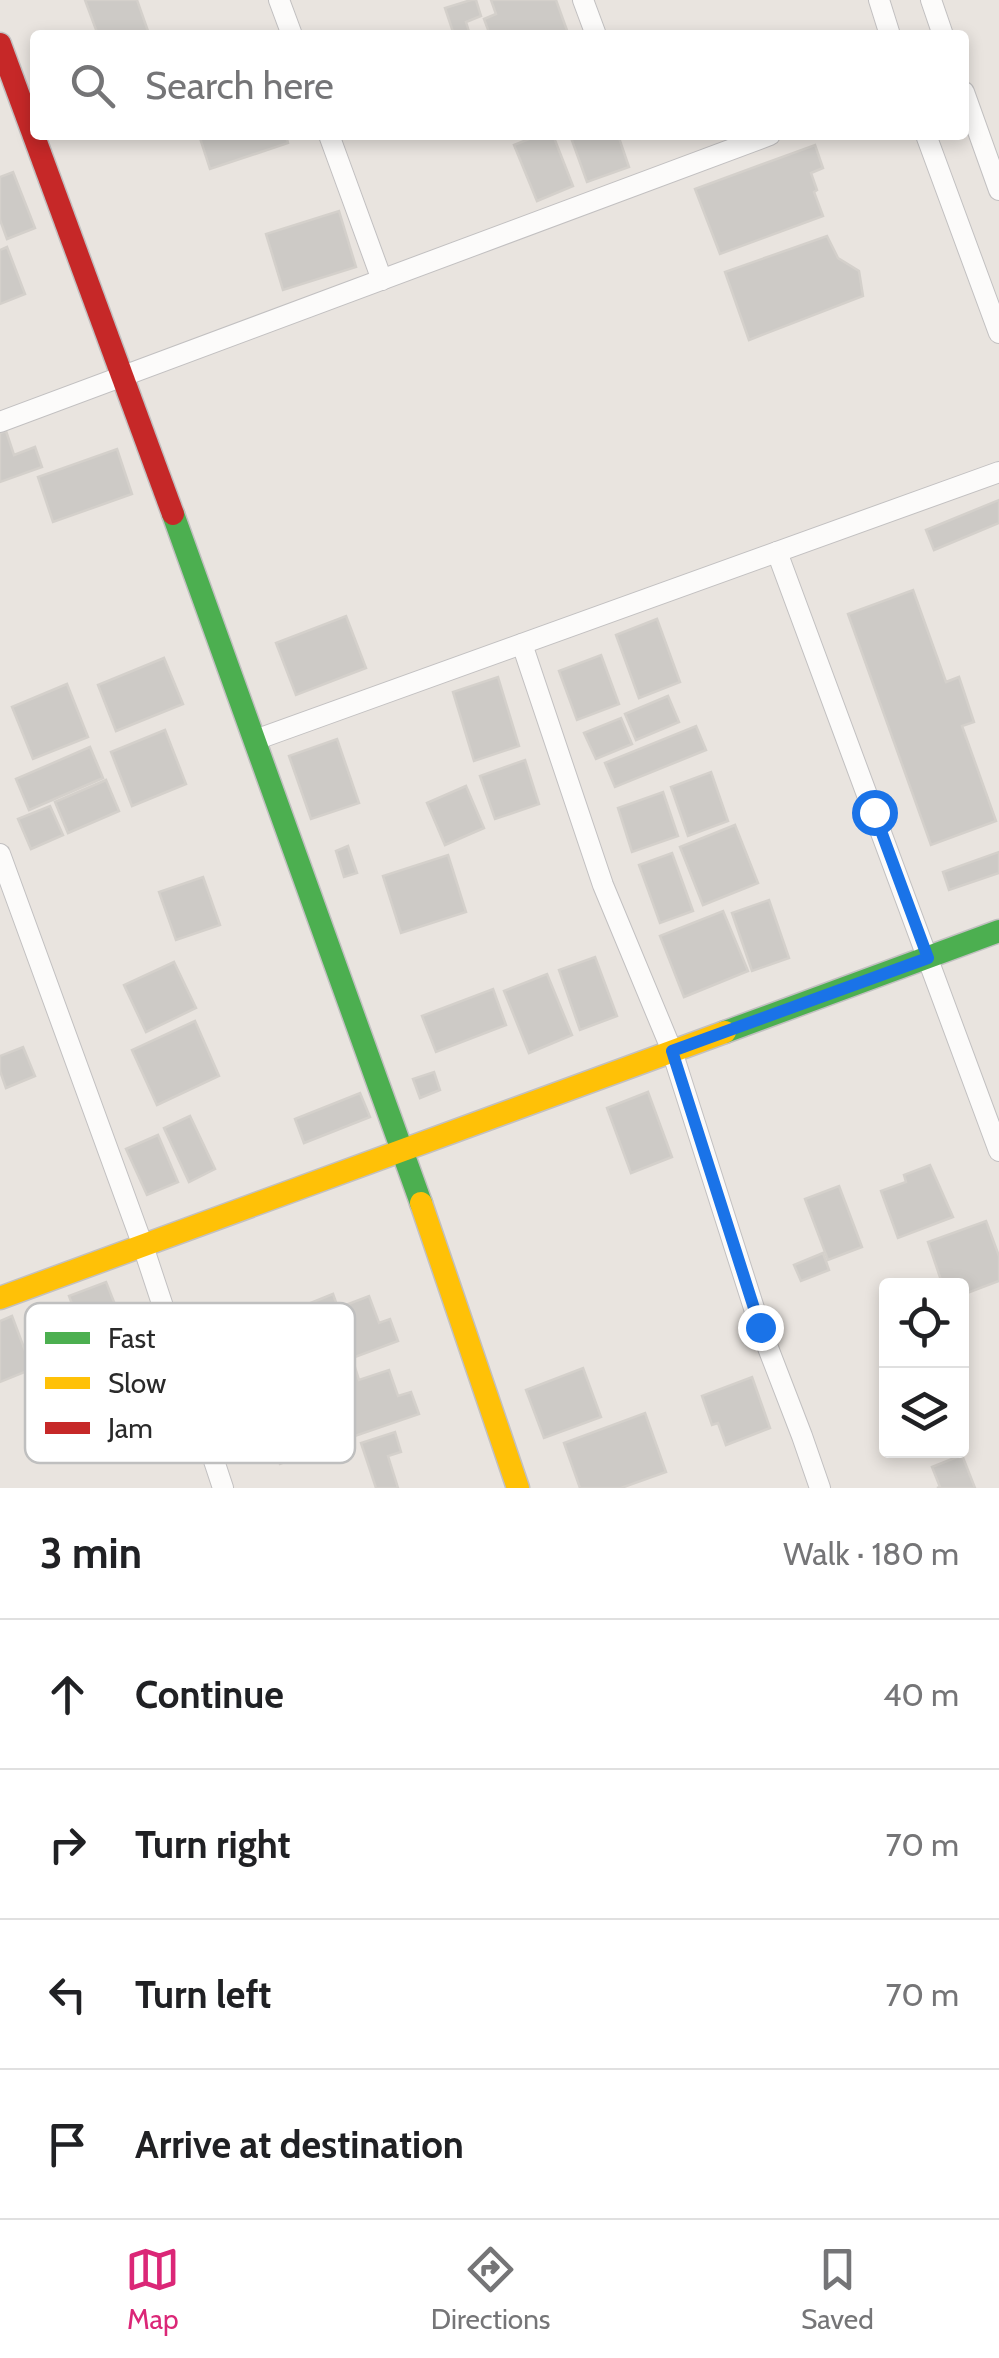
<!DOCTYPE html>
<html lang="en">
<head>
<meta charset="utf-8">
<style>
	:root { --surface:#fff; --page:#f6f6f6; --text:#202124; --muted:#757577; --line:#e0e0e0; --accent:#db2777 }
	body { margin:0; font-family:Cabin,sans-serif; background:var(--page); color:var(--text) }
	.controls { position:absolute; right:30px; bottom:30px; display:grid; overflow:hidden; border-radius:10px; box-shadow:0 5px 15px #0003 }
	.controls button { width:90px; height:90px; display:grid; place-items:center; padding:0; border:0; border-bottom:2px solid var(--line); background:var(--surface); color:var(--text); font:50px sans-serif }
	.stop { position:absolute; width:30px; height:30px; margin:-22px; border:8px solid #1a73e8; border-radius:50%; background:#fff }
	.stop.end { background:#1a73e8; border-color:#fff; box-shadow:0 2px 10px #0008 }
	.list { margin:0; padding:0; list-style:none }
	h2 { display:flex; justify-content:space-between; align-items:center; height:130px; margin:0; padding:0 40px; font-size:42px }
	h2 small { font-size:32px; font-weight:400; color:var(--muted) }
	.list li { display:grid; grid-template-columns:65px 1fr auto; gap:30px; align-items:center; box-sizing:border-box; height:150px; padding:0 40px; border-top:2px solid var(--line) }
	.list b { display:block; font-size:38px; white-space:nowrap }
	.list em { font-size:32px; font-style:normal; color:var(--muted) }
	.icon { flex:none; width:55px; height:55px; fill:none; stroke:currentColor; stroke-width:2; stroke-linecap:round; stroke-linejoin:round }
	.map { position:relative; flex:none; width:999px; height:1488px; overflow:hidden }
	.search { position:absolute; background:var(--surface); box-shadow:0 5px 15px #0003; left:30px; right:30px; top:30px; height:110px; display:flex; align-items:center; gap:25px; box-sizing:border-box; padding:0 35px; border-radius:10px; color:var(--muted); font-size:38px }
	.sheet { height:730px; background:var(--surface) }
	nav { display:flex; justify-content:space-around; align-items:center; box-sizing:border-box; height:140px; border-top:2px solid var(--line); background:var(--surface); font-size:28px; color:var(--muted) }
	nav a { display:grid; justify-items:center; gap:5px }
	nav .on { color:var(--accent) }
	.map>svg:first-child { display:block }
	.building { fill:#cdcac6; stroke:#d4d0cb; stroke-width:2.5 }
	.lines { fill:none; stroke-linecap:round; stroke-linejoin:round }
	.street-casing { stroke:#c2c0c1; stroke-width:22 }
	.fast-casing { stroke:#c2c0c1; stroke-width:25 }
	.slow-casing { stroke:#c2c0c1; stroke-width:25 }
	.jam-casing { stroke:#c2c0c1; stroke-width:25 }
	.street { stroke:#fcfbfa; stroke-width:20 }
	.fast { stroke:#4caf50; stroke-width:22 }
	.slow { stroke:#ffc107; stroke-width:22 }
	.jam { stroke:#c62828; stroke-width:22 }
	.route { stroke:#1a73e8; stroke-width:12 }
	.key { fill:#fff; stroke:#bfbfbf; stroke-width:2.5 }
	.key-label { font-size:28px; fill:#2a2a2a }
</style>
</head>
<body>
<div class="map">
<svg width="999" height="1488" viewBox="0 0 999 1488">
	<rect width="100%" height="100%" fill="#e9e4df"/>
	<g class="building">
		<polygon points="85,0 137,0 148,31 138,35 98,35"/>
		<polygon points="471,0 476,0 481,16 466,22 470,35 454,35 445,8"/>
		<polygon points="491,0 556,0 568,33 490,35 484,19 496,14"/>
		<polygon points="199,135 286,135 288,143 210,169"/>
		<polygon points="539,135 553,135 573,186 537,201 514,145"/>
		<polygon points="570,135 618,135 629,167 587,182"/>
		<polygon points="815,145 823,168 811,173 817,190 814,192 823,216 720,254 695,189"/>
		<polygon points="13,172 35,228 7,239 0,220 0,177"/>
		<polygon points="339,211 356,267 283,290 266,234"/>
		<polygon points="827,236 838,258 859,271 863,296 749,340 725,272"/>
		<polygon points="7,247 25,294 0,304 0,250"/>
		<polygon points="6,431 14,455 35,447 42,467 0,482 0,433"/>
		<polygon points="117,449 132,494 53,522 38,477"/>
		<polygon points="999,500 999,523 934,550 926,530"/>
		<polygon points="913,590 946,682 959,677 974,722 962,726 996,821 931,845 848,614"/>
		<polygon points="346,616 366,668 296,695 276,643"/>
		<polygon points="657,619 680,682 639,698 616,635"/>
		<polygon points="601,655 619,704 577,720 559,671"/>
		<polygon points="164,658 183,704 116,731 98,685"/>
		<polygon points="498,677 519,746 474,761 453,692"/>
		<polygon points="67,684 88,737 33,759 12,707"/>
		<polygon points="668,696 679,722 636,740 625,714"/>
		<polygon points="621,718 632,744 596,759 584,733"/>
		<polygon points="696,726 706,750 615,787 605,763"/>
		<polygon points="165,730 186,784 132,806 111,752"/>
		<polygon points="337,739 359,803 311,819 289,756"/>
		<polygon points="90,747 103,778 29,810 16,779"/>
		<polygon points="525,760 539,804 495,819 480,776"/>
		<polygon points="711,772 728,821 688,836 671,787"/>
		<polygon points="106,780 119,811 68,833 55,802"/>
		<polygon points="466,786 484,828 445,845 427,803"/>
		<polygon points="663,792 678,836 632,852 618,808"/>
		<polygon points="50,806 63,835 31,849 18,819"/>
		<polygon points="735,825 758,883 703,905 680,847"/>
		<polygon points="348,846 357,873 344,877 336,851"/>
		<polygon points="999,852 999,873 949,890 943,872"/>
		<polygon points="672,853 693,911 660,923 639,865"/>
		<polygon points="448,855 466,912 401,933 383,876"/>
		<polygon points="203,877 220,925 176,940 159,892"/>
		<polygon points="769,900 789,958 752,971 732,913"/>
		<polygon points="723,911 748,971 684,997 660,936"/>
		<polygon points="595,957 617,1016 580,1030 559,970"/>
		<polygon points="174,962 196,1008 146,1032 124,985"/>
		<polygon points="547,974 572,1035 529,1053 504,991"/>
		<polygon points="493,989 506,1025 436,1052 422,1016"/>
		<polygon points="195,1021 219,1076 157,1105 132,1050"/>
		<polygon points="23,1047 35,1076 6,1088 0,1071 0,1056"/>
		<polygon points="434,1072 440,1090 420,1098 413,1079"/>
		<polygon points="648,1092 672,1157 631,1173 607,1108"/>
		<polygon points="360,1093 370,1117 304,1143 295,1119"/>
		<polygon points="190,1116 215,1169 189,1182 164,1128"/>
		<polygon points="158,1135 178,1182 147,1195 126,1149"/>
		<polygon points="930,1165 953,1217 898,1238 881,1191 906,1182 904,1175"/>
		<polygon points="839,1186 862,1247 828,1260 805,1199"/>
		<polygon points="986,1221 999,1256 999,1281 962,1295 962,1286 943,1286 928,1242"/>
		<polygon points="823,1253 829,1270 801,1281 794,1265"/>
		<polygon points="106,1282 128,1337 90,1352 69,1296"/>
		<polygon points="333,1294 338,1308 369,1296 379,1323 390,1319 398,1341 331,1366 308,1304"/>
		<polygon points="12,1316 32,1369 0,1382 0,1321"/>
		<polygon points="354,1364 359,1380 389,1370 398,1396 411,1392 419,1414 355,1436 333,1371"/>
		<polygon points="583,1368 601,1417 544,1438 526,1390"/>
		<polygon points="325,1377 348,1438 280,1464 258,1403"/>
		<polygon points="752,1377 770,1428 726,1445 718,1423 712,1425 702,1396"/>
		<polygon points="645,1413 666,1472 621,1488 580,1488 564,1443"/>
		<polygon points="395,1432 401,1452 388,1456 398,1488 376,1488 361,1443"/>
		<polygon points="962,1455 975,1488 937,1488 940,1487 932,1467"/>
	</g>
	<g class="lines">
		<g class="street-casing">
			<g id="street">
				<polyline points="279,0 292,35"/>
				<polyline points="583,0 596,35"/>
				<polyline points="879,0 890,35"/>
				<polyline points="931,0 943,35"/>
				<polyline points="964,92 999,190"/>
				<polyline points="329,135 382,280"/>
				<polyline points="926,135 999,333"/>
				<polyline points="0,422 770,135"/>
				<polyline points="777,552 999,1151"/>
				<polyline points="522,644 603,885 672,1051 760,1327 802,1436 820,1488"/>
				<polyline points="255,740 999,472"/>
				<polyline points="0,854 143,1246 223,1488"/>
			</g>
		</g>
		<g class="fast-casing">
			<g id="fast">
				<polyline points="173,514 421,1203"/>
				<polyline points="725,1032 999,931"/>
			</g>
		</g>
		<g class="slow-casing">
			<g id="slow">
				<polyline points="421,1203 518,1488"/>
				<polyline points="0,1298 725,1032"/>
			</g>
		</g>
		<g class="jam-casing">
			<polyline id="jam" points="0,44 173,514"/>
		</g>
		<use href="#street" class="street"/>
		<use href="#fast" class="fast"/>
		<use href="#slow" class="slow"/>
		<use href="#jam" class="jam"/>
	</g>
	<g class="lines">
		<polyline class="route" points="760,1327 672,1051 928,958 874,812"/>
	</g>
	<rect x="25" y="1303" width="330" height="160" rx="15" class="key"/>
	<rect x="45" y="1332" width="45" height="12" fill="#4caf50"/>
	<rect x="45" y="1377" width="45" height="12" fill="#ffc107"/>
	<rect x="45" y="1422" width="45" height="12" fill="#c62828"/>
	<g class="key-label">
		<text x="108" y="1348">Fast</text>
		<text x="108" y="1393">Slow</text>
		<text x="108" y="1438">Jam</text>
	</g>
</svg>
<div class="controls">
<button><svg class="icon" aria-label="locate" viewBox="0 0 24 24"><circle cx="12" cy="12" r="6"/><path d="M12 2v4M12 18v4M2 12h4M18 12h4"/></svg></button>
<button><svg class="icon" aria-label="layers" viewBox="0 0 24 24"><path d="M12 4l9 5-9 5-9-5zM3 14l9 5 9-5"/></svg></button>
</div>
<div class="stop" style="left:874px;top:812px"></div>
<div class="stop end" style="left:760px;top:1327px"></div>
<div class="search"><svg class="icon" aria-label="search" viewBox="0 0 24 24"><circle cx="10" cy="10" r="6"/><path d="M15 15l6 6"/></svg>Search here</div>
</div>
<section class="sheet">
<h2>3 min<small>Walk · 180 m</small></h2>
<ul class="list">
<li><svg class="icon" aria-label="ahead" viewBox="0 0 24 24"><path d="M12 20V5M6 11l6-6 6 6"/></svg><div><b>Continue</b></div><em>40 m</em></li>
<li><svg class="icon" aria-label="right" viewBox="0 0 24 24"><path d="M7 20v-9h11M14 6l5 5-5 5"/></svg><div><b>Turn right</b></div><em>70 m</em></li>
<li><svg class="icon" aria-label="left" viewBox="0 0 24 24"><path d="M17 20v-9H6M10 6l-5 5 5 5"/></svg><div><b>Turn left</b></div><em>70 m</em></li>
<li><svg class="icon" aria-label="arrive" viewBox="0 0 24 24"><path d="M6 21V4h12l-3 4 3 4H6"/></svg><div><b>Arrive at destination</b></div></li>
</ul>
</section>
<nav>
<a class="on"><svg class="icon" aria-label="map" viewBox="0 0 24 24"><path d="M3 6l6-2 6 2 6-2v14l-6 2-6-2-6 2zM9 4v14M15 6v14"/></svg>Map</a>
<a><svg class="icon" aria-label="directions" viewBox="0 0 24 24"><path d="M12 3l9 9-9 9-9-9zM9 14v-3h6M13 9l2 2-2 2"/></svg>Directions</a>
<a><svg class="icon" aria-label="saved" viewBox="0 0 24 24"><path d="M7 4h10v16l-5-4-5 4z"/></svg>Saved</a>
</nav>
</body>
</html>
